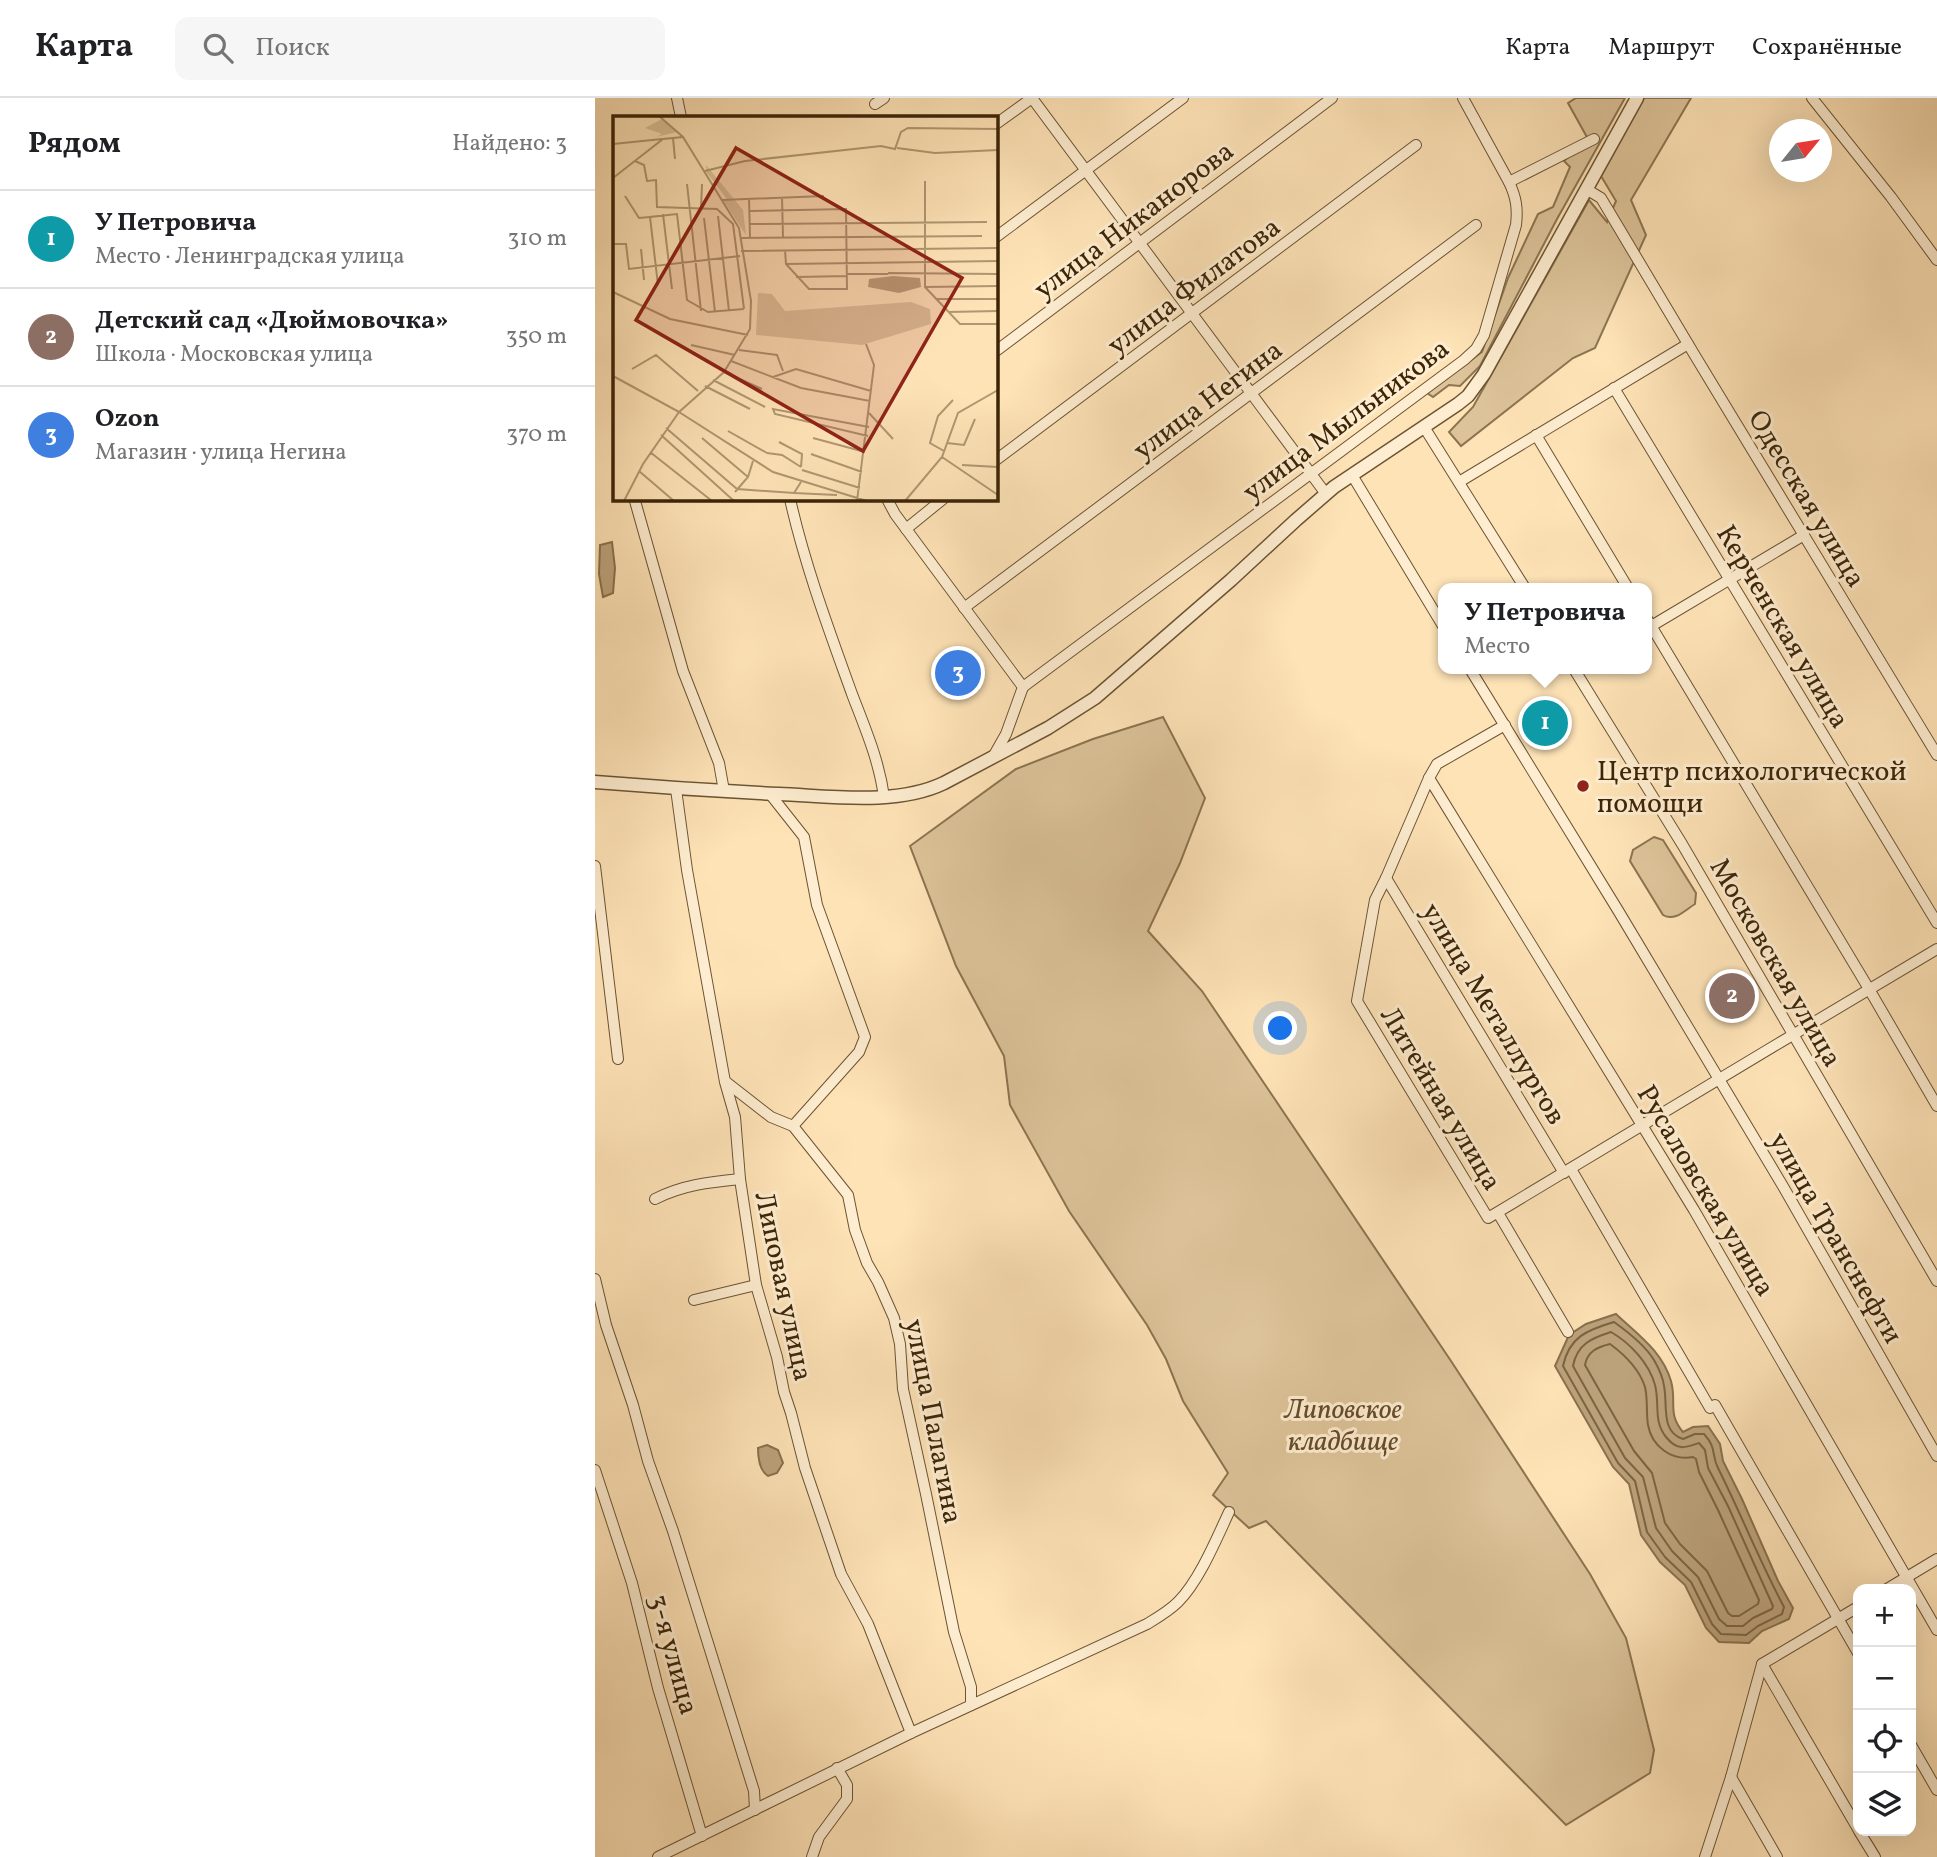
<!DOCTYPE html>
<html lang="ru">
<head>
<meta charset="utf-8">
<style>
	:root { --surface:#fff; --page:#f6f6f6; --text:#202124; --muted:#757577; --line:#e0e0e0; --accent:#0f766e }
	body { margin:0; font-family:Vollkorn,serif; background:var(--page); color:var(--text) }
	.controls { position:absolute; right:21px; bottom:21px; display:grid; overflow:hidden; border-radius:14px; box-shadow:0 7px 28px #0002 }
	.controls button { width:63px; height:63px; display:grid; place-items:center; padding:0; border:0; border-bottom:2px solid var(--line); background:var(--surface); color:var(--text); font:35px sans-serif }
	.compass { position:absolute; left:1174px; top:21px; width:63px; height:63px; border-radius:50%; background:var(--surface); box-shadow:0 7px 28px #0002; rotate:60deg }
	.you { position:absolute; left:686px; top:931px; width:24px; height:24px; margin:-18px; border:5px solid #fff; border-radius:50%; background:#1a73e8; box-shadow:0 0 0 10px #1a73e833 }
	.badge { display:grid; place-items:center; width:46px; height:46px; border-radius:50%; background:var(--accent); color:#fff; font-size:23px; font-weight:700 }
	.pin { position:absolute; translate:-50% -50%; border:4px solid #fff; box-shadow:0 2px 7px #0006 }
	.popup { position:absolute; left:843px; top:485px; width:214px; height:91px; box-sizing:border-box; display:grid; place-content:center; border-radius:14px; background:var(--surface); filter:drop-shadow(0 2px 5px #0005); font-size:23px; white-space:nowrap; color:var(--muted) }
	.popup b { font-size:26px; color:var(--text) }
	.popup::after { content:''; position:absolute; left:50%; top:100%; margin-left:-14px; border:14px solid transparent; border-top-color:var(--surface) }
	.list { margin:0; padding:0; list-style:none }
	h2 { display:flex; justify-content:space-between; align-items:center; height:91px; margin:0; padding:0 28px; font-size:30px }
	h2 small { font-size:23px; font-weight:400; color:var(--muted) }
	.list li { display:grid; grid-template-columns:46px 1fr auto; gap:21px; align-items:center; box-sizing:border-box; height:98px; padding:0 28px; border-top:2px solid var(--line) }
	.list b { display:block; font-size:26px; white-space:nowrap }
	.list p { margin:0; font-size:23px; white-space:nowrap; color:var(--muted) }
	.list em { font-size:23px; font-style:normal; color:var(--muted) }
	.icon { flex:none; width:38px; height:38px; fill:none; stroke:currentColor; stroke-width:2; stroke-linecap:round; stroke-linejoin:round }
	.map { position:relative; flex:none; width:1342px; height:1759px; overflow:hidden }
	header { display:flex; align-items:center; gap:42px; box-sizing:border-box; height:98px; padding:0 35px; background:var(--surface); border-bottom:2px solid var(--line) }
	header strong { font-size:33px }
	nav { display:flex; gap:38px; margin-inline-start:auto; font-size:24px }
	.search { width:490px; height:63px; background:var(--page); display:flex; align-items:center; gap:18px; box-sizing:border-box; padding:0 24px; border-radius:14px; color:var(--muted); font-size:26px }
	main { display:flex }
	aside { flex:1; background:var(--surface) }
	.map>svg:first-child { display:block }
	.green { fill:#ddc399; stroke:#8c7450; stroke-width:2 }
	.water { fill:#bca27b; stroke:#89704d; stroke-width:2 }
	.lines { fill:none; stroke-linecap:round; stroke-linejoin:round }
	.shore { stroke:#7c6441; stroke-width:2 }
	.minor-casing { stroke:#6c5433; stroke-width:12 }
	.tertiary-casing { stroke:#6c5433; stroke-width:15 }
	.minor { stroke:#feedd0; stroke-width:10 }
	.tertiary { stroke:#feedd0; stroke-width:12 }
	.poi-dot { fill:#8f2418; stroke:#feedd0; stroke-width:2.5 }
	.labels { text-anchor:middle; stroke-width:6; stroke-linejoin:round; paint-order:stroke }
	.street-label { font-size:28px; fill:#3c2507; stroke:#feedd0 }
	.poi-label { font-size:28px; fill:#3c2507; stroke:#feedd0; text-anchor:start }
	.park-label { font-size:28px; font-style:italic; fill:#644c2c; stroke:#feedd0 }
	.inset-road { fill:none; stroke:#b09771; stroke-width:2 }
	.view { fill:#8f2418; fill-opacity:0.15; stroke:#8f2418; stroke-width:3.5 }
	.inset-edge { fill:none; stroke:#3c2507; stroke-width:3.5 }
</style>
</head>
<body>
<header>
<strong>Карта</strong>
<div class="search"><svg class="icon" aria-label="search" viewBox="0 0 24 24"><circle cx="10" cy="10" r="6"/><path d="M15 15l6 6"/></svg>Поиск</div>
<nav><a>Карта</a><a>Маршрут</a><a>Сохранённые</a></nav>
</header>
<main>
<aside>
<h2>Рядом<small>Найдено: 3</small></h2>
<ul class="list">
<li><span class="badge" style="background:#0f9aa8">1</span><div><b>У Петровича</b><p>Место · Ленинградская улица</p></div><em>310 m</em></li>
<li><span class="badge" style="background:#8d6e63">2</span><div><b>Детский сад «Дюймовочка»</b><p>Школа · Московская улица</p></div><em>350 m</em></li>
<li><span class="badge" style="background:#3f7fe0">3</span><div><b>Ozon</b><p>Магазин · улица Негина</p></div><em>370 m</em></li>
</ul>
</aside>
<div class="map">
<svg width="1342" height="1759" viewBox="0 0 1342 1759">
	<rect width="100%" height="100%" fill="#fee3b7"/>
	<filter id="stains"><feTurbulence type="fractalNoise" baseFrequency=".00286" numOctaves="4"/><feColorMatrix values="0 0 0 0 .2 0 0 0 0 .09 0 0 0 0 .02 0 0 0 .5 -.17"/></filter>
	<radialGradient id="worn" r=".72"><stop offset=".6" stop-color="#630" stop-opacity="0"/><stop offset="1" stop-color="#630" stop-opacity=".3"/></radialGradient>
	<g class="green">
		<polygon points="981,0 1030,0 962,121 885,268 865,288 854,287 838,299 832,295 887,254 913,180 943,116 958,109 975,69 969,63 993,41 973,5"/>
		<polygon points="1049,0 1096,0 1036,102 1051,137 1000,250 978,260 866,348 854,334 878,309 994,102 1012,124 1021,103 1006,78"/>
		<polygon points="568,619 610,700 585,765 553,833 607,893 856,1263 995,1476 1031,1540 1059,1652 1055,1675 971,1727 671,1423 654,1430 618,1397 633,1375 588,1303 571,1261 552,1227 474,1113 415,1007 409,958 361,868 315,748 421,671 498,641"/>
		<path d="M 1059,739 L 1068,742 L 1101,795 L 1100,806 C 1090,812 1080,824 1068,817 L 1035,763 L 1038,752 Z"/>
	</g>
	<g class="water">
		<polygon points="17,444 20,470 18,495 8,499 4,476 5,447"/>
		<path d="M 1021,1216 C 1043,1237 1067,1253 1076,1283 C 1082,1304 1072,1315 1088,1334 L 1098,1329 L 1113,1328 L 1125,1346 L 1128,1363 L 1147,1401 L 1183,1483 L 1198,1510 L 1194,1521 L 1167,1533 L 1154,1545 L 1124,1544 L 1111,1530 L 1090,1487 L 1065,1464 L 1046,1437 L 1034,1386 L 1018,1369 L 960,1268 L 974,1237 L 991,1226 Z"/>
		<path d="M 172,1347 L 183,1352 L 188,1365 L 182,1375 L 173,1378 C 165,1373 163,1360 163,1350 Z"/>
	</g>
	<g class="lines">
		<g class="shore">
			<path d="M 1019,1224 C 1033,1234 1050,1247 1059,1262 C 1063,1269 1068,1280 1069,1288 C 1073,1306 1065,1334 1088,1341 L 1100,1336 L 1109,1336 C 1122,1350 1116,1356 1123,1370 C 1146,1416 1165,1464 1189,1509 L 1187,1516 L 1163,1528 L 1151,1537 L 1126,1536 L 1117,1526 L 1096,1484 L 1070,1459 L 1052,1434 L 1040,1383 L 1023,1365 L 968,1268 C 974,1239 992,1232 1019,1224 Z"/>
			<path d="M 1016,1234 C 1035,1245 1054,1265 1060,1287 C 1065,1306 1058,1323 1071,1339 C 1082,1353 1090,1350 1104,1345 L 1110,1352 L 1113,1370 L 1133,1408 L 1178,1508 L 1177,1511 L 1158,1520 L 1148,1528 L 1132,1528 L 1124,1521 L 1103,1479 L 1077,1453 L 1061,1430 L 1048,1379 L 1030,1360 L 978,1268 C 982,1246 997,1240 1016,1234 Z"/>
			<path d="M 1015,1246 C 1030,1257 1044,1270 1050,1289 C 1053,1301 1051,1315 1053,1327 C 1057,1349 1077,1363 1098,1359 L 1101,1361 L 1104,1374 L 1123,1412 L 1164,1502 L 1163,1506 L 1144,1518 L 1137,1518 L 1133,1515 L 1112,1473 L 1085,1446 L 1070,1425 L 1057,1375 L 1039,1353 L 990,1267 C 992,1254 1002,1249 1015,1246 Z"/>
		</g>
		<g class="minor-casing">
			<g id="minor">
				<polyline points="82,0 86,19"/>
				<polyline points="437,0 731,396"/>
				<polyline points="1217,0 1296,99 1342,162"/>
				<polyline points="280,6 289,0"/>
				<polyline points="401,26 437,0"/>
				<polyline points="914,84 999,41"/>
				<polyline points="991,91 1006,100 1099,256 1342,657"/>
				<polyline points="401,139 588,0"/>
				<polyline points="401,253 737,0"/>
				<polyline points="1019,290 1342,825"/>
				<polyline points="829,329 930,490"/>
				<polyline points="941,337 1033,490"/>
				<polyline points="401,362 821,47"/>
				<polyline points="757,377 848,528"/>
				<polyline points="864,384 1093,246"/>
				<path d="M 195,401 C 210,468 234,532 257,596 C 270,630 284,662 289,699"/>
				<polyline points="292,401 300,416 428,589"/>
				<polyline points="40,403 88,573 124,665 129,693"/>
				<polyline points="311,431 348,401"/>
				<polyline points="369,510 881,127"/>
				<polyline points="1052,521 1274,891 1342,1008"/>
				<polyline points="1053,530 1209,437"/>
				<polyline points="875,571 1024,814 1189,1090 1342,1358"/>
				<polyline points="979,571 1087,746 1342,1183"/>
				<path d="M 428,589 L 869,262 L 881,251 L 889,237 L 921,127 C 923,110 921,99 914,84 L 868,0"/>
				<path d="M 910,627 L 842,666 L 834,680 L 791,780 L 780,802 L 762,903 L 893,1120 C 1042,1030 1192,940 1342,851"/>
				<polyline points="398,659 411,636 428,589"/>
				<polyline points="834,680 1099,1112 1342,1532"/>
				<polyline points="81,691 92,772 130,984 140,1019 145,1081 161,1187 182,1259 189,1294 196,1315 210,1370 246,1476 273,1526 316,1635"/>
				<polyline points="175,696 209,739 222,807 270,939 264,954 198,1028"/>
				<polyline points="0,768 23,961"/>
				<polyline points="791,780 969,1075"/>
				<polyline points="131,984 176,1019 198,1028 253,1097 260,1132 272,1165 283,1184 299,1220 305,1246 308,1291 331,1396 359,1534 376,1589 376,1607"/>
				<polyline points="976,1071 1115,1310"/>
				<path d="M 60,1101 C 87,1087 115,1084 145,1081"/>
				<polyline points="903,1115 973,1234"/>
				<polyline points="0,1181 11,1227 38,1307 53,1363 78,1433 159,1693 160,1712"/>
				<polyline points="99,1202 161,1187"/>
				<polyline points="1120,1307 1263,1555"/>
				<polyline points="0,1372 37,1485 63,1590 107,1738"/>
				<polyline points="1292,1491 1342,1461"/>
				<polyline points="1167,1566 1263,1731"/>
				<polyline points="1316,1647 1342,1692"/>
				<polyline points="1136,1679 1182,1759"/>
				<polyline points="1264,1733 1280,1759"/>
				<path d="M 63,1759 L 316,1635 L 552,1526 C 562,1520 574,1513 583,1504 C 604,1483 621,1442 634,1414"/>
				<polyline points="217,1759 224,1739 252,1701 252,1687 242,1670"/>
				<polyline points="1110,1759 1136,1679 1167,1566 1263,1509"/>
			</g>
		</g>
		<g class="tertiary-casing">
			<path id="tertiary" d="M 0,684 C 61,689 122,693 184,696 C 235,698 301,708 349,685 L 453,630 L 500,600 L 636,482 L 701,422 L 739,389 L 863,306 L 873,298 L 889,276 L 1042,0"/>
		</g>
		<use href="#minor" class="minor"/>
		<use href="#tertiary" class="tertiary"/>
	</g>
	<circle class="poi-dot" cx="988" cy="688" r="7"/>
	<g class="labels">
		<g class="street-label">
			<text transform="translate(538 121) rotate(-37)" y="10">улица Никанорова</text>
			<text transform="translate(598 187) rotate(-37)" y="10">улица Филатова</text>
			<text transform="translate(612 301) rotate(-37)" y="10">улица Негина</text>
			<text transform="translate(750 321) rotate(-37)" y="10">улица Мыльникова</text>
			<text transform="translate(1213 400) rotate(59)" y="10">Одесская улица</text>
			<text transform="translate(1189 528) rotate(59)" y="10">Керченская улица</text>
			<text transform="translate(1182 864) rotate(60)" y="10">Московская улица</text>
			<text transform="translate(900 915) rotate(59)" y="10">улица Металлургов</text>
			<text transform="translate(847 1000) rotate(59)" y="10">Литейная улица</text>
			<text transform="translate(1112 1092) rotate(59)" y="10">Русаловская улица</text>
			<text transform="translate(1242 1139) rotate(60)" y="10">улица Транснефти</text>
			<text transform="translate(190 1188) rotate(78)" y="10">Липовая улица</text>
			<text transform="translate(340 1323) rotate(79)" y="10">улица Палагина</text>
			<text transform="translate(80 1556) rotate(75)" y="10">3-я улица</text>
		</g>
		<g class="poi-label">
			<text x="1002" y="682">Центр психологической<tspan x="1002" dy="32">помощи</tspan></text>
		</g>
		<g class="park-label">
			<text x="748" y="1320">Липовское<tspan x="748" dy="32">кладбище</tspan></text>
		</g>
	</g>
	<g transform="translate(18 18)">
		<rect width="385" height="385" fill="#fee3b7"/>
		<path d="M 49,3 L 64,16 L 43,21 L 49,18 L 32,12 ZM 93,49 L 130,94 L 133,119 L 110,84 L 114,83 L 94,57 ZM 145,177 L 159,178 L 172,195 L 298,186 L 317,193 L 318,208 L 249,229 L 143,219 Z" fill="#ddc399"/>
		<path d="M 280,160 L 307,162 L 308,171 L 286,177 L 255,171 L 256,163 Z" fill="#bca27b"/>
		<path class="inset-road" d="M 60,22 L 62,43M 0,28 L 49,23M 284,32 L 322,37 L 385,34M 22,45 L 31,49 L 34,65 L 43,64 L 44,91 L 104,93 L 120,108 L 131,193M 92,55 L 132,45 L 268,30 L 282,33 L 288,16 L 295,12 L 385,13M 0,62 L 50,23 L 70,21M 312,65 L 312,171 L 347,208 L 385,208M 74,68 L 88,195M 12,80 L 26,102 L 37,101M 169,81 L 170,121M 136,82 L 137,122M 109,84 L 211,80M 88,93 L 89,68M 137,95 L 233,93 L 234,173 L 196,173 L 173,148 L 172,134M 50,98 L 59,173M 105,100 L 116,195M 91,102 L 102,196M 137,108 L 374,106M 127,122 L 369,120M 0,128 L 13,128 L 16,153 L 127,140M 28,133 L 31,164M 128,135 L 385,132M 173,148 L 385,145M 275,157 L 385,158M 234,158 L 275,158M 183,161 L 234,160M 45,169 L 37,101 L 64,98 L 74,184 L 95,196 L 131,193M 312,171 L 385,170M 0,176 L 57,203 L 135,219M 324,183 L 385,183M 335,196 L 385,195M 78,229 L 122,239M 126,234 L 164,239 L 170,255M 118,245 L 188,272 L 257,285M 19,253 L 43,239 L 85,275M 111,256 L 149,273M 0,260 L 66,296 L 111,256 L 137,213 L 138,185 L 126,112 L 70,21 L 46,0M 160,261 L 183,253 L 258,275M 100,264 L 152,291M 92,270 L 137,293M 256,297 L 280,323M 53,312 L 124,373 L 181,377 L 188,366M 115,315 L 154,337M 48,319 L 121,385M 255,320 L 162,298 L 160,293 L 256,311M 89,322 L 135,361M 200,322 L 252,336M 166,326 L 189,338 L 188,351M 334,327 L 351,329 L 362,303M 331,335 L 317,327 L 325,300 L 340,284M 37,336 L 99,385M 154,337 L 169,339 L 188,351M 198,338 L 249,356M 329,341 L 385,379M 349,349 L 385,351M 189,354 L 247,372M 26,355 L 61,385M 122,376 L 135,361 L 140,345M 181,377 L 224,379M 11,385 L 30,348 L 66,296 L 160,356 L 254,385M 244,385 L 261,249 L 253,228M 292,385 L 329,341 L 345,297 L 385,274"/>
		<path class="view" d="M 123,32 L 349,162 L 250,335 L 23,204 Z"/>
		<rect width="385" height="385" class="inset-edge"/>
	</g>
	<rect width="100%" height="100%" filter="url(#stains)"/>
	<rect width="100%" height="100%" fill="url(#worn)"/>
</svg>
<div class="controls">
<button>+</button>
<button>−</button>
<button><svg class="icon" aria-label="locate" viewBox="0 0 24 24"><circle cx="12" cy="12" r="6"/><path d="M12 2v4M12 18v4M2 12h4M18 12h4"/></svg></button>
<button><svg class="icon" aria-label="layers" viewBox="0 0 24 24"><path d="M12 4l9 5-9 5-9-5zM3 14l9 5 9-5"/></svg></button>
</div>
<svg class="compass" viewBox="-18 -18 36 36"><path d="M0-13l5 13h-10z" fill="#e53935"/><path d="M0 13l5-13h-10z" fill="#757577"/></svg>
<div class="you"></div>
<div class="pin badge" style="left:950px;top:625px;background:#0f9aa8">1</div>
<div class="popup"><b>У Петровича</b>Место</div>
<div class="pin badge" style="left:1137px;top:898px;background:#8d6e63">2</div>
<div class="pin badge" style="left:363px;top:575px;background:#3f7fe0">3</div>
</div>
</main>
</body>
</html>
